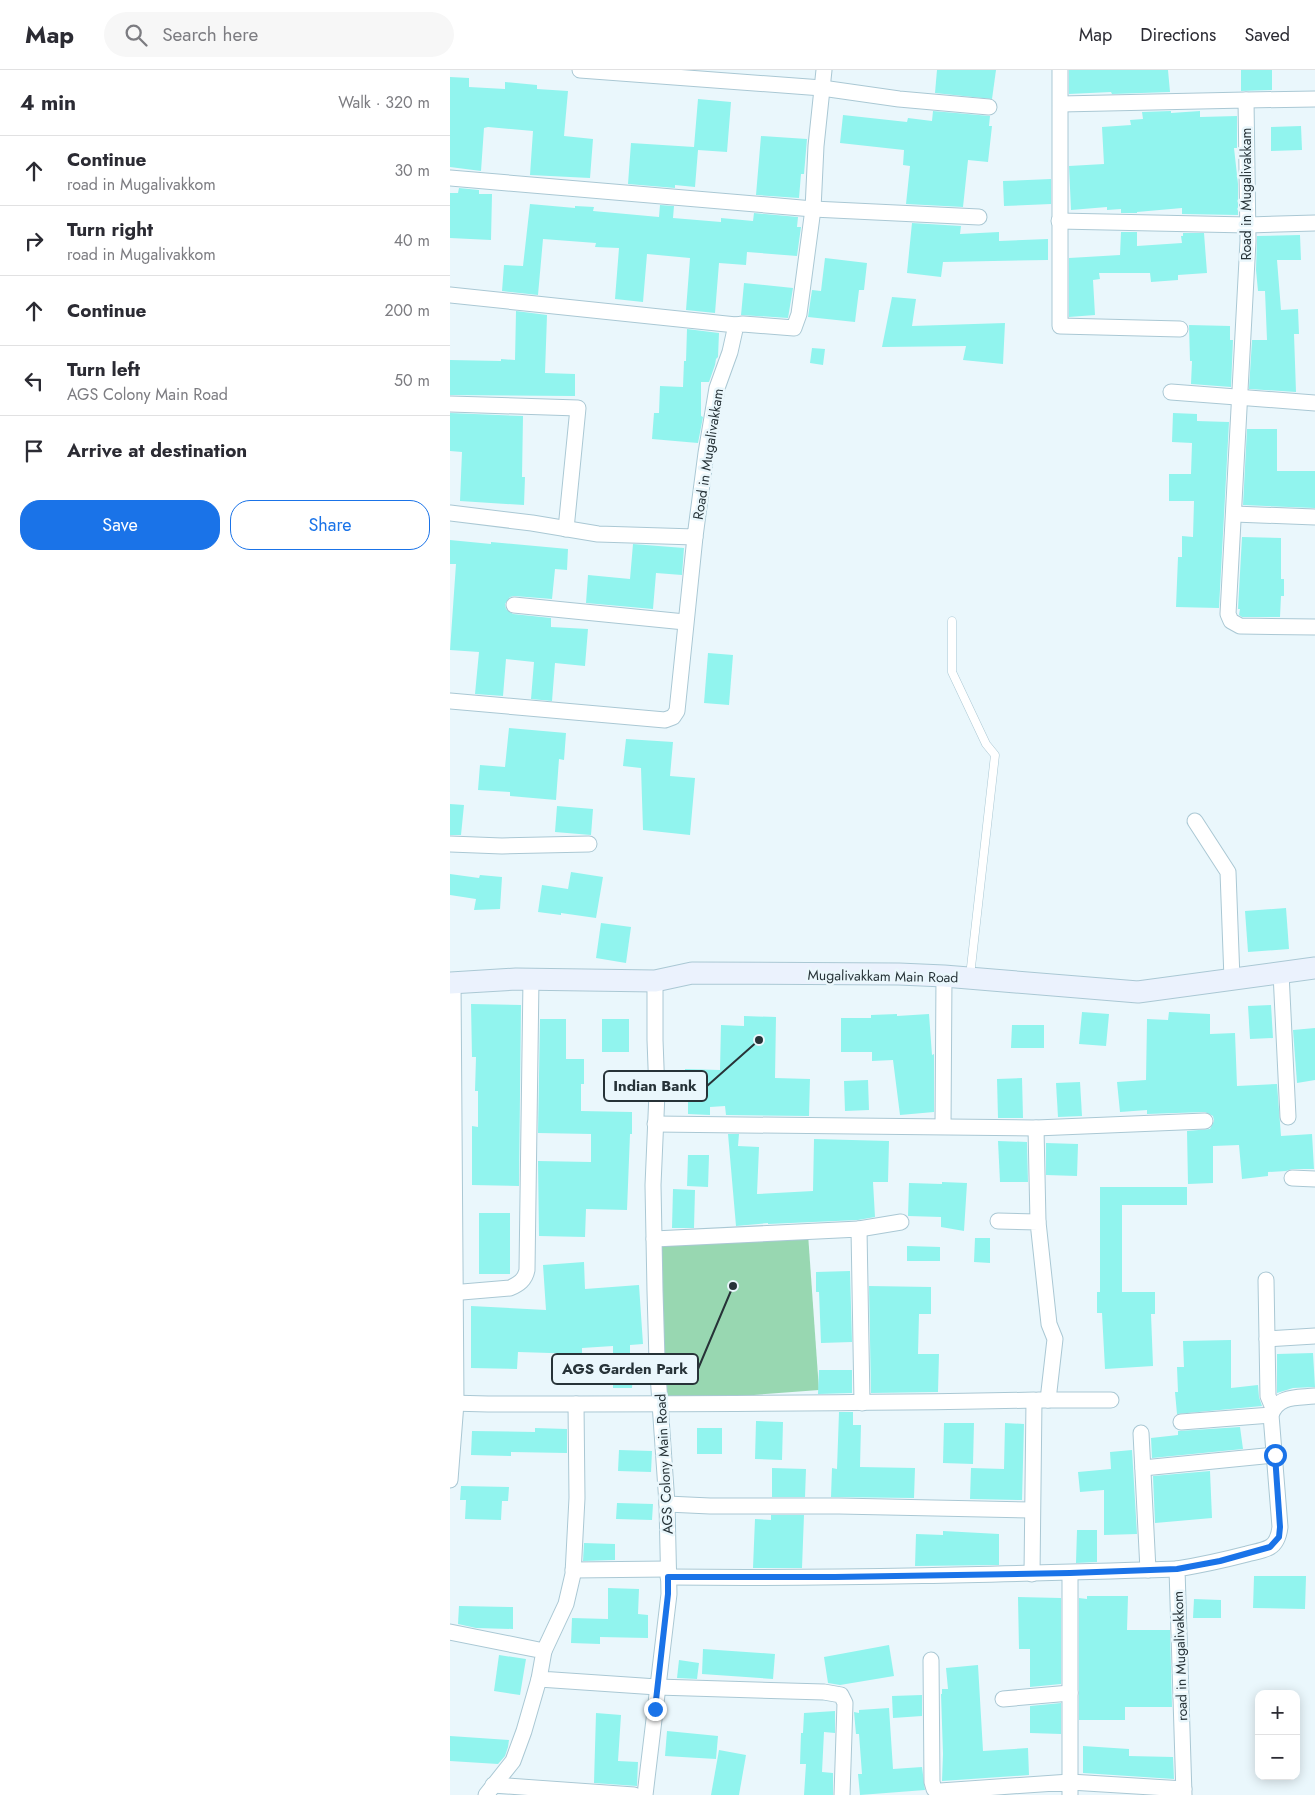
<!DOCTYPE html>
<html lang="en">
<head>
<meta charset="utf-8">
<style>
	:root { --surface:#fff; --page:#f7f7f7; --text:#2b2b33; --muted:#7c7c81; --line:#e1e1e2; --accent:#1a73e8 }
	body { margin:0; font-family:Jost,sans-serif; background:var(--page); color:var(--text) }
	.controls { position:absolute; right:15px; bottom:15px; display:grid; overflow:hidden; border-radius:10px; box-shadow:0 2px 12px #0003 }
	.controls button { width:45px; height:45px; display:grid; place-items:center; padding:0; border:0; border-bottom:1px solid var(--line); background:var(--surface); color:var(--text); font:25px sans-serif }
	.stop { position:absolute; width:15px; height:15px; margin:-11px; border:4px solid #1a73e8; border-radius:50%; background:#fff }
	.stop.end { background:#1a73e8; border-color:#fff; box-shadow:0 1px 5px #0008 }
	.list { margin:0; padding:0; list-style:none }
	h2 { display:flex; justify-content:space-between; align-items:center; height:65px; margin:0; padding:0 20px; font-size:21px }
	h2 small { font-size:16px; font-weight:400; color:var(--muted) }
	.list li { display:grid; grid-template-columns:32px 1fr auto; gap:15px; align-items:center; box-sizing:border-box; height:70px; padding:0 20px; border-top:1px solid var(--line) }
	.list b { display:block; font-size:19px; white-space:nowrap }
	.list p { margin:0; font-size:16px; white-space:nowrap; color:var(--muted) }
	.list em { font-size:16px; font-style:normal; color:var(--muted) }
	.actions { display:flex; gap:10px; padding:15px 20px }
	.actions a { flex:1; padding:11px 0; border:1px solid var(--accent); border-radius:20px; text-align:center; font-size:18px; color:var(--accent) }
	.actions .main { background:var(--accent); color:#fff }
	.icon { flex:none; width:28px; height:28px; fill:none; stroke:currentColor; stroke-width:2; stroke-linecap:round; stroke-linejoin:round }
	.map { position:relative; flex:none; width:865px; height:1725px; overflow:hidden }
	header { display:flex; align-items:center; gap:30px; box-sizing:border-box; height:70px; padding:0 25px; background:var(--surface); border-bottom:1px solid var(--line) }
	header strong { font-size:24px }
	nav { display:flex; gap:28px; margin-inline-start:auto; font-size:18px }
	.search { width:350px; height:45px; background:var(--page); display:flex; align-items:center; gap:12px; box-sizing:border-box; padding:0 18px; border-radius:28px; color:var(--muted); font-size:19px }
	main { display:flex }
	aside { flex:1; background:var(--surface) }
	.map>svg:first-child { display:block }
	.green { fill:#98d7b1 }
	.building { fill:#91f4ee }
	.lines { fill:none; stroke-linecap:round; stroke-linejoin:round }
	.lane-casing { stroke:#aac8d4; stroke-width:9 }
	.street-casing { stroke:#aac8d4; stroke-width:17 }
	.secondary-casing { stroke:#aac8d4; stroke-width:23 }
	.lane { stroke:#fff; stroke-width:8 }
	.street { stroke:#fff; stroke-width:15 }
	.secondary { stroke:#ebf2fd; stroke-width:21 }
	.route { stroke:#1a73e8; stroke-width:6 }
	.labels { text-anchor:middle; stroke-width:5; stroke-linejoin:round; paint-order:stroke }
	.street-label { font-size:14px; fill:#273338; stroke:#eaf7fc }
	.leader { fill:none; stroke:#273338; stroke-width:2 }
	.callout-dot { fill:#273338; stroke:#eaf7fc; stroke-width:2 }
	.callout { fill:#eaf7fc; stroke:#273338; stroke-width:2 }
	.callout-label { font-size:15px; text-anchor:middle; font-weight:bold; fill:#273338 }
</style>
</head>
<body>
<header>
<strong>Map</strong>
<div class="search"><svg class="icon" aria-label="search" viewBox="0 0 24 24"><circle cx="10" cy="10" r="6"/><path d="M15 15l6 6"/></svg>Search here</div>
<nav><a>Map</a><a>Directions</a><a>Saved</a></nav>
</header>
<main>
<aside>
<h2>4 min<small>Walk · 320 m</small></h2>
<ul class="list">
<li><svg class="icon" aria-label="ahead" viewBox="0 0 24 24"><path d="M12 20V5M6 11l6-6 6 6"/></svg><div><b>Continue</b><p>road in Mugalivakkom</p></div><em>30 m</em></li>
<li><svg class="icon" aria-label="right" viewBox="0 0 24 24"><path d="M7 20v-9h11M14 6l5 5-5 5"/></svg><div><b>Turn right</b><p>road in Mugalivakkom</p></div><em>40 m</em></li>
<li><svg class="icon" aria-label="ahead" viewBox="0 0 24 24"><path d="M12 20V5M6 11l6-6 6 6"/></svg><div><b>Continue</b></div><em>200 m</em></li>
<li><svg class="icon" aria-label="left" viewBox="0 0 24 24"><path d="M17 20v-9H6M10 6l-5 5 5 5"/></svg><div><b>Turn left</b><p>AGS Colony Main Road</p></div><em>50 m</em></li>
<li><svg class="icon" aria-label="arrive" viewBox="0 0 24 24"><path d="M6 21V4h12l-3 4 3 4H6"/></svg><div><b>Arrive at destination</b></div></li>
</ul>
<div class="actions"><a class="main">Save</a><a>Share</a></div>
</aside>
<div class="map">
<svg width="865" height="1725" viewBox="0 0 865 1725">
	<rect width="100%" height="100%" fill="#eaf7fc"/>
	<polygon class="green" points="358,1164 369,1320 211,1332 204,1170"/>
	<g class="building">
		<polygon points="487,0 546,0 542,29 485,23"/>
		<polygon points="619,0 718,0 720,22 662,24 661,22 619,24"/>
		<polygon points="791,0 822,0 822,20 791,21"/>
		<polygon points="0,7 19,8 19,17 55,19 55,12 87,15 87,19 118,21 114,66 143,69 140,108 80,105 83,61 38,57 34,58 31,101 0,97"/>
		<polygon points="248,29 281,32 277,82 248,80 245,117 225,115 225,118 178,114 181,73 244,77"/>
		<polygon points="483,41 540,46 539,56 542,56 538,92 518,90 513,137 456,134 460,96 453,95 454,80 390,73 393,45 457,52 458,48 482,51"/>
		<polygon points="721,41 721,43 750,41 750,47 787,46 787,78 784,78 788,114 788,145 732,144 732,138 687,142 687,143 671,143 671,139 657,140 657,137 621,140 619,96 654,94 652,57 681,55 680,50 693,49 692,42"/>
		<polygon points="851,56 852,80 821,81 821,57"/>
		<polygon points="311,66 357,69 354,104 351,104 349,128 306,125"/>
		<polygon points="601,109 601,134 554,136 553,111"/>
		<polygon points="9,118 29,120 29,124 42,124 41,170 0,168 0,123 8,123"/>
		<polygon points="80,134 125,138 125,136 144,137 143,141 209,147 210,135 224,136 223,148 271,152 271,148 303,151 304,143 348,147 347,157 351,157 347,186 297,182 296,195 269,193 265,243 236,240 240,188 197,184 193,232 165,229 169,178 145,177 146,173 93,169 88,225 52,221 54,195 73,196"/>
		<polygon points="462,153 511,156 510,164 549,162 549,171 598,169 598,190 493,192 491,207 457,203"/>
		<polygon points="671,162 687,162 687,176 732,173 731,166 733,166 733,163 754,163 757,203 728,205 728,210 701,212 700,203 649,203 650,209 643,210 645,245 619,247 619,188 670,185"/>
		<polygon points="850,165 851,190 827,190 831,240 848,239 849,264 844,264 846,322 799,319 802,270 817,270 815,221 808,221 806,200 807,166"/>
		<polygon points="375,188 417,193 414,220 409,220 405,252 358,247 362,220 371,221"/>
		<polygon points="294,213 343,218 338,248 291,245"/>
		<polygon points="442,227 466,229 462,256 555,253 553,294 513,290 516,276 432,277"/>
		<polygon points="66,241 97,245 95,303 125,304 125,326 0,325 0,290 51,291 51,289 65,290"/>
		<polygon points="739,255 780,256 780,270 783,270 781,317 741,314 742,291 740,291"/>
		<polygon points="237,259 269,263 268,287 266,289 265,295 259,312 251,312 251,346 253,347 248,373 202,369 204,343 209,343 210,316 233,317 234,291 236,291"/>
		<polygon points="362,278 375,279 373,295 360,293"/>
		<polygon points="0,343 73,346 72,407 75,407 74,435 10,431 12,382 0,381"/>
		<polygon points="723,343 747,344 747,351 779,352 769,538 726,537 728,487 732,487 732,466 743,467 744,431 719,431 719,404 741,404 742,373 722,372"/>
		<polygon points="797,359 827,359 827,401 865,401 865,438 793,435"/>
		<polygon points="792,467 831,468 831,509 834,509 834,526 831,526 830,547 792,547 789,545 790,539 788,539"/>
		<polygon points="0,470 41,474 41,472 118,479 117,500 105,499 102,529 64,526 60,527 55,534 56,539 63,544 101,548 101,557 138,559 135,596 105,593 102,631 81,629 84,592 56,589 53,626 25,624 29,582 0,580 6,494 0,494"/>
		<polygon points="183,474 234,478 232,505 206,503 203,539 136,533 138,505 180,509"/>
		<polygon points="258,583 283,585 279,635 254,633"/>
		<polygon points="59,658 116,663 114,690 109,689 106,730 60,726 60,722 28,720 30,695 55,697"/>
		<polygon points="176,669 223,672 220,706 245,708 240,765 193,760 191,698 173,696"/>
		<polygon points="0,734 14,735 11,765 0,765"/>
		<polygon points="107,736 143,739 141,765 105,762"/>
		<polygon points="121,802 153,807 146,848 111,843 111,845 88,842 92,815 118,819"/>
		<polygon points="0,804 29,808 30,805 52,807 50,839 24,840 26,829 0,825"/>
		<polygon points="836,838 839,879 798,882 795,841"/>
		<polygon points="151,853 181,857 176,893 146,888"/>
		<polygon points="21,934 71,935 69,1116 22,1115 22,1056 28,1057 28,1021 25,1021 26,987 22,987"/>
		<polygon points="821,935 823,968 800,969 798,936"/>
		<polygon points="632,942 659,944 656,976 629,974"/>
		<polygon points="719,942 760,944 760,964 785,963 787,1016 827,1014 831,1066 862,1064 864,1099 842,1099 836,1101 818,1102 818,1106 792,1109 789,1075 763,1076 763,1113 738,1114 737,1061 760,1059 764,1051 763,1046 755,1042 697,1044 697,1040 670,1042 667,1012 696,1010 697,949 718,950"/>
		<polygon points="447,944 447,946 479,944 482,985 484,984 484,1042 450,1045 443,990 422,991 422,982 391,982 391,948 421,948 421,945"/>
		<polygon points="294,946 326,947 325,1008 360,1009 359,1046 276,1045 275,1036 260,1037 260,1045 238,1044 238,1020 234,1020 235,999 270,1000 271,955 294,956"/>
		<polygon points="90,949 116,949 116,989 134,989 134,1014 131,1014 131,1041 182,1042 182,1064 180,1064 177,1140 136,1139 135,1167 89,1166 88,1091 141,1092 141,1064 88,1063"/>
		<rect x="152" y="949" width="27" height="33"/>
		<polygon points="562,955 594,955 594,978 561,978"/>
		<polygon points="865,958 865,1010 847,1013 843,960"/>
		<polygon points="572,1008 573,1048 548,1048 547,1009"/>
		<polygon points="418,1010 419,1040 395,1041 394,1011"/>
		<polygon points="630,1012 632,1046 608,1047 606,1013"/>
		<polygon points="278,1064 289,1064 288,1076 309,1077 307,1124 363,1121 364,1069 439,1071 438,1112 423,1112 425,1147 408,1150 318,1154 318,1153 286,1156"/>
		<polygon points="548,1071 577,1072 578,1112 550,1112"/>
		<polygon points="596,1073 628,1074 627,1106 596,1105"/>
		<polygon points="238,1085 259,1085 258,1117 237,1116"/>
		<polygon points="492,1112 517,1113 514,1161 491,1157 491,1147 458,1146 459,1113 492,1114"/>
		<polygon points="650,1117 737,1117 737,1135 672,1135 672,1222 705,1222 705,1244 701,1244 703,1296 655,1299 652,1243 647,1243 647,1222 650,1222"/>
		<polygon points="223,1119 245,1120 244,1158 222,1158"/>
		<rect x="29" y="1143" width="31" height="61"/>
		<polygon points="525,1168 540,1168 540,1193 524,1192"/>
		<polygon points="457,1176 490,1177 490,1191 457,1191"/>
		<polygon points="134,1192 135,1219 189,1215 193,1274 180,1275 180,1303 183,1303 182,1318 163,1318 163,1276 132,1278 132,1284 68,1282 67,1299 21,1298 21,1236 96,1240 93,1195"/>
		<polygon points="400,1201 402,1272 371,1273 369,1222 366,1222 366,1202"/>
		<polygon points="419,1216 481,1217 481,1244 469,1244 468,1284 489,1284 488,1322 421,1323"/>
		<polygon points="781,1270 781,1318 808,1315 809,1327 812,1336 727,1344 725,1322 728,1322 727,1297 734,1297 733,1271"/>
		<polygon points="863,1283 865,1317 843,1318 827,1323 827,1284"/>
		<polygon points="369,1300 402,1300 402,1323 368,1324"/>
		<polygon points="389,1342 403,1342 403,1355 411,1355 410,1397 465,1398 464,1428 381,1427 382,1398 387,1399"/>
		<polygon points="306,1351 333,1352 332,1390 305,1389"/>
		<polygon points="494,1353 524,1353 523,1394 493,1393"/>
		<polygon points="555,1353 574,1354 572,1430 520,1429 521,1398 554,1399"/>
		<polygon points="790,1357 793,1379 702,1388 701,1368 728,1365 728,1361"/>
		<polygon points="85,1358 117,1359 117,1383 61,1382 61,1386 21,1385 22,1361 85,1362"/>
		<rect x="247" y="1358" width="25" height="26"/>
		<polygon points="169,1380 202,1381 201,1402 168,1401"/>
		<polygon points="682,1380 687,1464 654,1465 654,1420 630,1422 628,1402 661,1399 660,1382"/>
		<polygon points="322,1398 356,1399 355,1427 322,1427"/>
		<polygon points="760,1401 762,1448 705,1453 703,1406"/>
		<polygon points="11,1416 59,1417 58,1431 52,1431 51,1450 15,1449 16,1430 10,1430"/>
		<polygon points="167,1433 203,1434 202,1450 166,1449"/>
		<polygon points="321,1445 354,1445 352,1498 303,1498 305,1449 321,1450"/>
		<polygon points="627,1460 647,1460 647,1492 626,1493"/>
		<polygon points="493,1461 549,1464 549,1495 465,1496 466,1464 493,1465"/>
		<polygon points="134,1473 165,1474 165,1490 133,1491"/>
		<polygon points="804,1506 856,1506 855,1539 803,1538"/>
		<polygon points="158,1518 189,1519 188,1544 198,1545 198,1568 150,1567 150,1574 121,1573 122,1548 158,1549"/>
		<polygon points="637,1526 678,1526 677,1560 720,1560 722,1637 675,1637 675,1650 629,1650 629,1528 637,1529"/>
		<polygon points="568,1527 611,1528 611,1614 580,1617 580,1579 569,1579"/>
		<polygon points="744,1529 771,1530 771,1548 743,1548"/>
		<polygon points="9,1536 63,1537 63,1559 26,1558 8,1554"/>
		<polygon points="439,1575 444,1606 390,1615 378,1613 374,1587"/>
		<polygon points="253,1579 325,1584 323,1609 252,1604"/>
		<polygon points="49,1585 76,1589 70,1625 44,1621"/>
		<polygon points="229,1590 249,1593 247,1609 227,1608"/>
		<polygon points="528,1595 533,1681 578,1678 579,1705 492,1711 493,1684 491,1624 492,1624 492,1619 498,1619 496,1598"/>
		<polygon points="472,1625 472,1646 443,1648 442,1626"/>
		<polygon points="611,1633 611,1664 580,1663 580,1636"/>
		<polygon points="439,1638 443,1699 472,1697 475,1720 410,1725 408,1704 412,1704 409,1664 406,1664 404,1642 409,1643 409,1640"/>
		<polygon points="385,1641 385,1663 374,1662 372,1702 383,1703 383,1725 354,1725 356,1694 350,1694 351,1663 353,1663 354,1643"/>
		<polygon points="146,1643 171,1645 168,1691 188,1692 187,1716 144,1713"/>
		<polygon points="217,1661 268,1666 266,1689 215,1686"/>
		<polygon points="0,1666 59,1670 58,1677 55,1686 48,1694 0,1691"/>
		<polygon points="633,1676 679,1679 679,1686 723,1687 724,1709 633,1703"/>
		<polygon points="269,1680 296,1685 289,1725 261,1725"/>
	</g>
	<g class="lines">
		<g class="lane-casing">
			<polyline id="lane" points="502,551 502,602 536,674 545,685 520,906"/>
		</g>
		<g class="street-casing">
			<g id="street">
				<polyline points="130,0 372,18 449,29 539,37"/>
				<polyline points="610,0 610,256 730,259"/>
				<polyline points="796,30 865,29"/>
				<polyline points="611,34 796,30 798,171 778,544 781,551 790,556 865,557"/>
				<polyline points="0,108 363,139 529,147"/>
				<polyline points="609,151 798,155 865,153"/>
				<polyline points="0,225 286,255"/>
				<polyline points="721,322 865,333"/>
				<polyline points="0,334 128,338 116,459"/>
				<polyline points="0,443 82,453 148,464 245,467 256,383 267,318 280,282 286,255 293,254 344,258 349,244 363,139 366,76 374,0"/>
				<polyline points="784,444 865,447"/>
				<polyline points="64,535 235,552"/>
				<polyline points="0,631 215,650 223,647 227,641 245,467"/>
				<polyline points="745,751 778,802 782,909"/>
				<polyline points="0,774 52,776 139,774"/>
				<polyline points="831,903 838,1047"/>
				<polyline points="205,1054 586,1058 755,1051"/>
				<polyline points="493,1056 494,906"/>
				<polyline points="586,1058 588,1152"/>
				<polyline points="842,1108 865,1109"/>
				<polyline points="548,1151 588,1152 599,1254 605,1269 598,1330"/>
				<polyline points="409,1159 451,1152"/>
				<polyline points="204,1169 409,1159 412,1333"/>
				<polyline points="816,1210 818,1326 823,1338"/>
				<path d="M 0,1223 L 60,1218 C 69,1214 75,1210 77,1200 L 81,909"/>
				<polyline points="817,1269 865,1266"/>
				<polyline points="588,1330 661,1330"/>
				<path d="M 0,1333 L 38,1334 C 220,1334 402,1334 584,1330 L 582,1504"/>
				<polyline points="731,1352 821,1345"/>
				<polyline points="691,1363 698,1500"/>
				<polyline points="693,1398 825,1385"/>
				<polyline points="0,1410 6,1333 3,912"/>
				<polyline points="217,1434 260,1436 389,1436 582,1440"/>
				<polyline points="123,1500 218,1499"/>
				<polyline points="620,1503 620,1712 734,1719"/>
				<path d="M 218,1507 C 388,1509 558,1504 727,1499"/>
				<polyline points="0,1562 94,1581 89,1609 207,1617 374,1622 391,1625 395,1633 392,1725"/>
				<polyline points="94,1581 116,1534 123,1504 127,1428 126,1334"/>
				<polyline points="481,1590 482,1712 484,1719 490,1721 620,1712 620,1725"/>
				<polyline points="553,1629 620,1623"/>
				<polyline points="43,1715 184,1725"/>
				<polyline points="36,1725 63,1691 74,1661 89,1609"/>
				<polyline points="195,1725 219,1524 217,1434 207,1290 205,1221 203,1115 207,1023 205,970 205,911"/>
				<path d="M 734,1725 L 727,1499 C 751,1495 774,1490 797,1484 C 804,1482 813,1481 820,1477 C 827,1473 829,1465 830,1457 L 821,1345 C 828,1325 847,1328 865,1326"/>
			</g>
		</g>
		<g class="secondary-casing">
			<polyline id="secondary" points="0,913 66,909 205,911 242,903 449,904 494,906 688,922 865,898"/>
		</g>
		<use href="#lane" class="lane"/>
		<use href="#street" class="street"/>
		<use href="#secondary" class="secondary"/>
	</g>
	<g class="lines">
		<polyline class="route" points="205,1639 218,1524 218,1507 385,1507 620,1503 727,1499 770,1491 820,1477 829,1467 830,1457 825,1385"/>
	</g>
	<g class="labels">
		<g class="street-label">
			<text transform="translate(796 124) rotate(-90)" y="5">Road in Mugalivakkam</text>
			<text transform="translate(258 384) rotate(-81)" y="5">Road in Mugalivakkam</text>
			<text transform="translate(433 906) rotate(1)" y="5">Mugalivakkam Main Road</text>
			<text transform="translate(214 1394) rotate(-93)" y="5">AGS Colony Main Road</text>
			<text transform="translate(730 1586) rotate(-92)" y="5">road in Mugalivakkom</text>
		</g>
	</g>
	<path class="leader" d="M309 970L257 1016M283 1216L248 1299"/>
	<g class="callout-dot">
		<circle cx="309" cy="970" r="5"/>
		<circle cx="283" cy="1216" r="5"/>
	</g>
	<g class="callout">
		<rect x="154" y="1001" width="103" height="30" rx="5"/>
		<rect x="102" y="1284" width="146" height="30" rx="5"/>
	</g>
	<g class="callout-label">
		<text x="205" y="1021">Indian Bank</text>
		<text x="175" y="1304">AGS Garden Park</text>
	</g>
</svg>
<div class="controls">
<button>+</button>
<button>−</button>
</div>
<div class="stop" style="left:825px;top:1385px"></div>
<div class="stop end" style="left:205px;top:1639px"></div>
</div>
</main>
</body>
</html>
